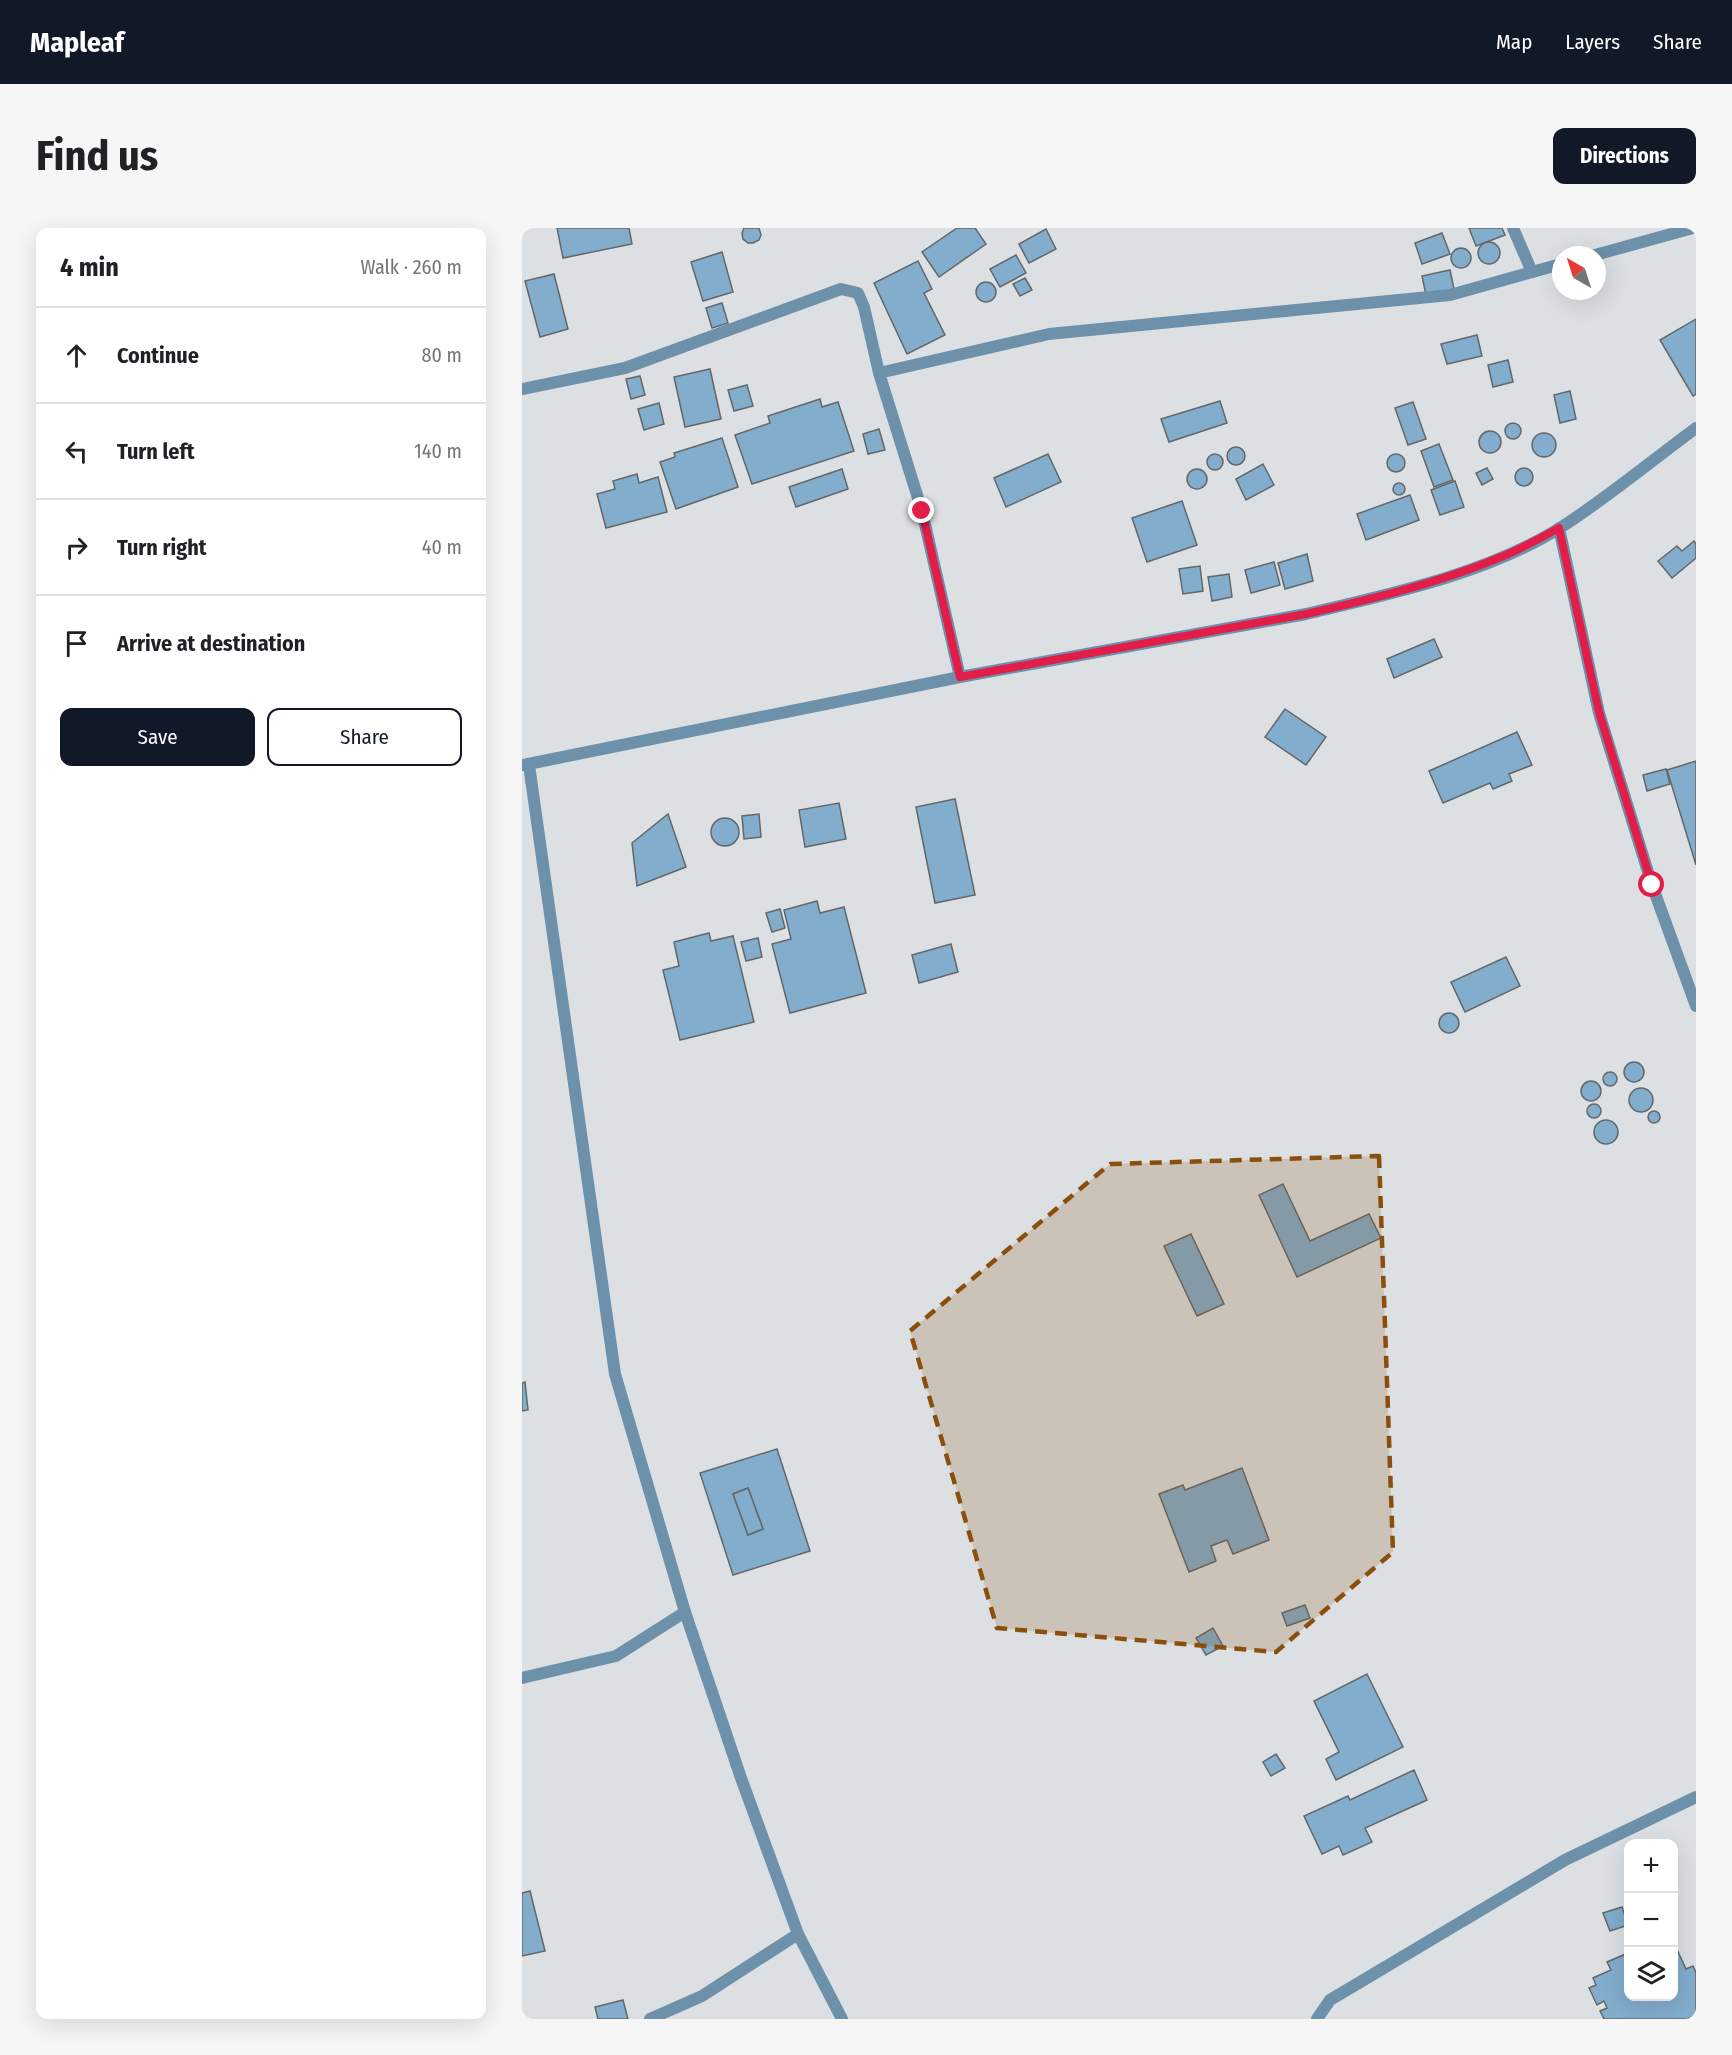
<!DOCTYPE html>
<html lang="en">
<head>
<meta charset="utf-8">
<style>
	:root { --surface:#fff; --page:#f6f6f6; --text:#202124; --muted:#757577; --line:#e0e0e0; --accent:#111827 }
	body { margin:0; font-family:"Fira Sans Condensed",sans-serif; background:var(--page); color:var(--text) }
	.controls { position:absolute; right:18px; bottom:18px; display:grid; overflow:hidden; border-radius:12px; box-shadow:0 6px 24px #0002 }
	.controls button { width:54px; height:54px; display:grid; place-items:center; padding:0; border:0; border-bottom:2px solid var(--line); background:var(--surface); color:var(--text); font:30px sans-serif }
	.compass { position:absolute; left:1030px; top:18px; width:54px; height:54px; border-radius:50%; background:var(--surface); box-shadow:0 6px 24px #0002; rotate:321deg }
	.stop { position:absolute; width:18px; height:18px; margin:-14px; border:4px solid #e11d48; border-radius:50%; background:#fff }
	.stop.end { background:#e11d48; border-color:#fff; box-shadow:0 2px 6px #0008 }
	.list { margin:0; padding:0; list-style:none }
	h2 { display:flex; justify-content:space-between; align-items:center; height:78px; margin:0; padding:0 24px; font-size:26px }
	h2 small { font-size:20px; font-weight:400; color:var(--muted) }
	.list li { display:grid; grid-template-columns:39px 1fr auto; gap:18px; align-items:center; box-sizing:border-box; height:96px; padding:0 24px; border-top:2px solid var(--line) }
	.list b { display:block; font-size:22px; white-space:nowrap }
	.list em { font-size:20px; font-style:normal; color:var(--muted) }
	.actions { display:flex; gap:12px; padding:18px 24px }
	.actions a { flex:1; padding:14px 0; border:2px solid var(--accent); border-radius:12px; text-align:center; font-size:21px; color:var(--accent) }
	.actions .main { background:var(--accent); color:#fff }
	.icon { flex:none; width:33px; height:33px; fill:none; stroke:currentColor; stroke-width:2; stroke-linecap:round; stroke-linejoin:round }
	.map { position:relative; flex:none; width:1174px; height:1791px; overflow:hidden; border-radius:12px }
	header { display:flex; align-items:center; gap:36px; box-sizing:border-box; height:84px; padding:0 30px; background:var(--accent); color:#fff }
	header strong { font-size:28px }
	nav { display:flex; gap:33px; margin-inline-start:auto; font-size:21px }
	.intro { display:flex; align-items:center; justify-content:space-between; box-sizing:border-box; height:144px; padding:0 36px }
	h1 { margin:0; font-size:42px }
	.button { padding:15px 27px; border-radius:12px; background:var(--accent); color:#fff; font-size:21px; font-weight:700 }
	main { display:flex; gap:36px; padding:0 36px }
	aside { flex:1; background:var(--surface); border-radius:12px; box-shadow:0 6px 24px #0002 }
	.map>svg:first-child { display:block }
	.building { fill:#82adcd; stroke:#646769; stroke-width:1.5; fill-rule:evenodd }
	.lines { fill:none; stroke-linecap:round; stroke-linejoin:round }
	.street { stroke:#6d91ab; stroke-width:12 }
	.route { stroke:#e11d48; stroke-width:8 }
	.marked { fill:#8b4f0d; fill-opacity:0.2; stroke:#8b4f0d; stroke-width:4.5; stroke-dasharray:12 8; stroke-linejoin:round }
</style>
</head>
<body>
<header>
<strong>Mapleaf</strong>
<nav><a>Map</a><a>Layers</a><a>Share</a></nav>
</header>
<div class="intro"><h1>Find us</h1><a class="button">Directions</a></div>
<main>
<aside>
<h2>4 min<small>Walk · 260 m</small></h2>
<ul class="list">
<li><svg class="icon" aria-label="ahead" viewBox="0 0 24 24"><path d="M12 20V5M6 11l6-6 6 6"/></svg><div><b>Continue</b></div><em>80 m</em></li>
<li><svg class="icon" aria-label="left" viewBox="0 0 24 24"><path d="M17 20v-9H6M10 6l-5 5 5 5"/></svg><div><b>Turn left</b></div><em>140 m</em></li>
<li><svg class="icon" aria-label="right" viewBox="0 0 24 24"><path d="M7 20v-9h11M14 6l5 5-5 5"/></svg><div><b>Turn right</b></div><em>40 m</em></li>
<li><svg class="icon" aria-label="arrive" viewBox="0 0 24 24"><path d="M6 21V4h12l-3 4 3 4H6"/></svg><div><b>Arrive at destination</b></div></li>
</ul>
<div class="actions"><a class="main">Save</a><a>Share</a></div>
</aside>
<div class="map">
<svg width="1174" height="1791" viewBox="0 0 1174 1791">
	<rect width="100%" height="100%" fill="#dde0e3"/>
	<g class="building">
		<polygon points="35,0 107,0 110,16 41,30"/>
		<polygon points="222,0 237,0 239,7 237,12 231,15 226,15 221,11 220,5"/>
		<polygon points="435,0 453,0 464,16 417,49 400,24"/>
		<polygon points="947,0 980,0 983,7 954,18"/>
		<polygon points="524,1 534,21 507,35 497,16"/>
		<polygon points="920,5 928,26 900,36 893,15"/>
		<circle cx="967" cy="25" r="11"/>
		<circle cx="939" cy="30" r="10"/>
		<polygon points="200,24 211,64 181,73 169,34"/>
		<polygon points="494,27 504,45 478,59 468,41"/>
		<polygon points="396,33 410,61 402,65 423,107 385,126 352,55"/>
		<polygon points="928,42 932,61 904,67 900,48"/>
		<polygon points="32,46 46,101 18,109 3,53"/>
		<polygon points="503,50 510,62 498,68 491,56"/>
		<circle cx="464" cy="64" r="10"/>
		<polygon points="200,75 206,95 190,100 184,80"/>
		<polygon points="1174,91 1174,166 1171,168 1138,112"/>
		<polygon points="955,107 960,128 925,136 919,116"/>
		<polygon points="986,132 991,154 971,159 966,137"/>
		<polygon points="188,141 199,191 163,199 152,149"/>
		<polygon points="118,148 123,167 109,171 104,151"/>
		<polygon points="225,157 231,178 212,183 206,162"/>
		<polygon points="1048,163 1054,191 1038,195 1032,167"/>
		<polygon points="298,171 300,179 316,174 332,223 230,256 213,207 248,195 246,188"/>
		<polygon points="698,173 705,195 647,214 639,191"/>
		<polygon points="891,174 904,211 886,217 873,180"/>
		<polygon points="137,175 142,196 122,202 116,181"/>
		<circle cx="991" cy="203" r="8"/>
		<polygon points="357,201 363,222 346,226 341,206"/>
		<circle cx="968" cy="214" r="11"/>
		<circle cx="1022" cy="217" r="12"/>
		<polygon points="200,210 216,259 154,281 138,234 153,229 152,225"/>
		<polygon points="917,216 931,252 912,259 899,223"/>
		<circle cx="714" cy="228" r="9"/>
		<polygon points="526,226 539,254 484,279 472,250"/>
		<circle cx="693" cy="234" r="8"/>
		<circle cx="874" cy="235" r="9"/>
		<polygon points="741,236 752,257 724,272 714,251"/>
		<polygon points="965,240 971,251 960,257 954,245"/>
		<circle cx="1002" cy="249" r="9"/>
		<polygon points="320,241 326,261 274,279 267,259"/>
		<circle cx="675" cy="251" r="10"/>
		<polygon points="115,246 117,255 136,249 145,284 84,300 75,266 93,261 91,253"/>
		<polygon points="933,253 942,279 918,287 909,262"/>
		<circle cx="877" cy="261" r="6"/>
		<polygon points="888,267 897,292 844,312 835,286"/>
		<polygon points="660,273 675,317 625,334 610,290"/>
		<polygon points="1172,313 1174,316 1174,330 1150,350 1136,333 1155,318 1160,323"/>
		<polygon points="785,326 791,353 763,361 756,335"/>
		<polygon points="752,334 758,357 729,365 723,342"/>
		<polygon points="678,338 681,363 661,366 657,341"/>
		<polygon points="707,346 710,369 690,373 686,349"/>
		<polygon points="912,411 920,429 872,450 865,431"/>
		<polygon points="763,481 804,509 784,537 743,509"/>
		<polygon points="995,504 1010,537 987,546 990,553 971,561 968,555 921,575 907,543"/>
		<polygon points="1174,533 1174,637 1145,542"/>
		<polygon points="1144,541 1148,556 1125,563 1121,547"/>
		<polygon points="433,571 453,667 413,675 394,579"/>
		<polygon points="317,575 324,611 283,619 277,582"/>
		<polygon points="146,586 164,639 115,658 110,615"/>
		<polygon points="237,586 239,609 222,611 220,588"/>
		<circle cx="203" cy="604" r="14"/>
		<polygon points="295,673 298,685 322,679 344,765 268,785 250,716 269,711 262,682"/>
		<polygon points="258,681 263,700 250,704 244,685"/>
		<polygon points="187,705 189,713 211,708 232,794 158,812 141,742 157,738 152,714"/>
		<polygon points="236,710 240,729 224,733 219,714"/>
		<polygon points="429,716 436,744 397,755 390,727"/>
		<polygon points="984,729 998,758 943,784 929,754"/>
		<circle cx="927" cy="795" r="10"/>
		<circle cx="1112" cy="844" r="10"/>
		<circle cx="1088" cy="851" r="7"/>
		<circle cx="1069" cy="863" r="10"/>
		<circle cx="1119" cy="872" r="12"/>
		<circle cx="1072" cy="883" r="7"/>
		<circle cx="1132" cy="889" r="6"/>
		<circle cx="1084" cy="904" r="12"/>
		<polygon points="761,956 788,1013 847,986 859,1010 775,1049 737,967"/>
		<polygon points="669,1006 702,1076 675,1088 642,1018"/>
		<polygon points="3,1154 6,1182 0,1183 0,1155"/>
		<path d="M 255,1221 L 288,1323 L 211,1347 L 178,1245 ZM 226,1260 L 241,1301 L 226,1307 L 211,1266 Z"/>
		<polygon points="720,1240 747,1312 711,1326 705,1312 689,1318 694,1333 667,1344 637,1266 661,1257 663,1262"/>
		<polygon points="226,1260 241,1301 226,1307 211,1266"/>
		<polygon points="783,1377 788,1390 765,1398 760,1385"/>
		<polygon points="691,1400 701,1418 684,1427 674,1410"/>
		<polygon points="845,1446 881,1519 814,1552 804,1531 817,1524 792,1473"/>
		<polygon points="754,1526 763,1540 749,1548 741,1534"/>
		<polygon points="892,1542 905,1572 843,1600 850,1614 821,1627 817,1618 800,1626 782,1588 826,1568 828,1572"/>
		<polygon points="8,1663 23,1723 0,1728 0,1665"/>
		<polygon points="1100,1679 1106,1697 1088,1703 1081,1685"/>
		<polygon points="1152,1715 1164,1741 1171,1738 1174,1745 1174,1787 1165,1791 1082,1791 1078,1783 1085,1780 1082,1773 1075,1777 1067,1760 1074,1757 1071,1750 1089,1742 1085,1734 1106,1725 1106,1768 1152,1768"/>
		<polygon points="101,1772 106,1791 76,1791 73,1779"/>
	</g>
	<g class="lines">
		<g class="street">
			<polyline points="991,0 1010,44"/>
			<polyline points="1073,27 1171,0"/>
			<polyline points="357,145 527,106 928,67 1039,36"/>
			<polyline points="0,161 103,140 319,61 336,65 342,79 357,145 400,283 438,449"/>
			<polyline points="1037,300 1077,485 1130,657 1174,778"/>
			<path d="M 1,537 L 438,449 L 784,386 C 868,366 964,346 1038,300 C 1085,270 1129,233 1174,200"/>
			<polyline points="7,537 93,1146 163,1384 219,1550 276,1706 320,1791"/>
			<polyline points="0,1450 94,1428 163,1384"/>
			<polyline points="128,1791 180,1768 276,1706"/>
			<polyline points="795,1791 808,1772 1043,1632 1174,1569"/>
		</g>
	</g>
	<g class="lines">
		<path class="route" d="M 400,283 L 438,449 L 784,386 C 850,371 917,355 979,329 C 999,321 1018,310 1037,300 L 1077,484 L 1130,657"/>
	</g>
	<path class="marked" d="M 857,928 L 871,1324 L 754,1424 L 475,1400 L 388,1103 L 588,936 Z"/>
</svg>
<div class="controls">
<button>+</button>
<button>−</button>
<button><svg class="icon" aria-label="layers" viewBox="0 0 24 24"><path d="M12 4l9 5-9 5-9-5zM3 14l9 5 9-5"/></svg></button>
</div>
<svg class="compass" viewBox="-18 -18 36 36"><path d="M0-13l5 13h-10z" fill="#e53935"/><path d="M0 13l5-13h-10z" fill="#757577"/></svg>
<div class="stop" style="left:1130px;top:657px"></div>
<div class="stop end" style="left:400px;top:283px"></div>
</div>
</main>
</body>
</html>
